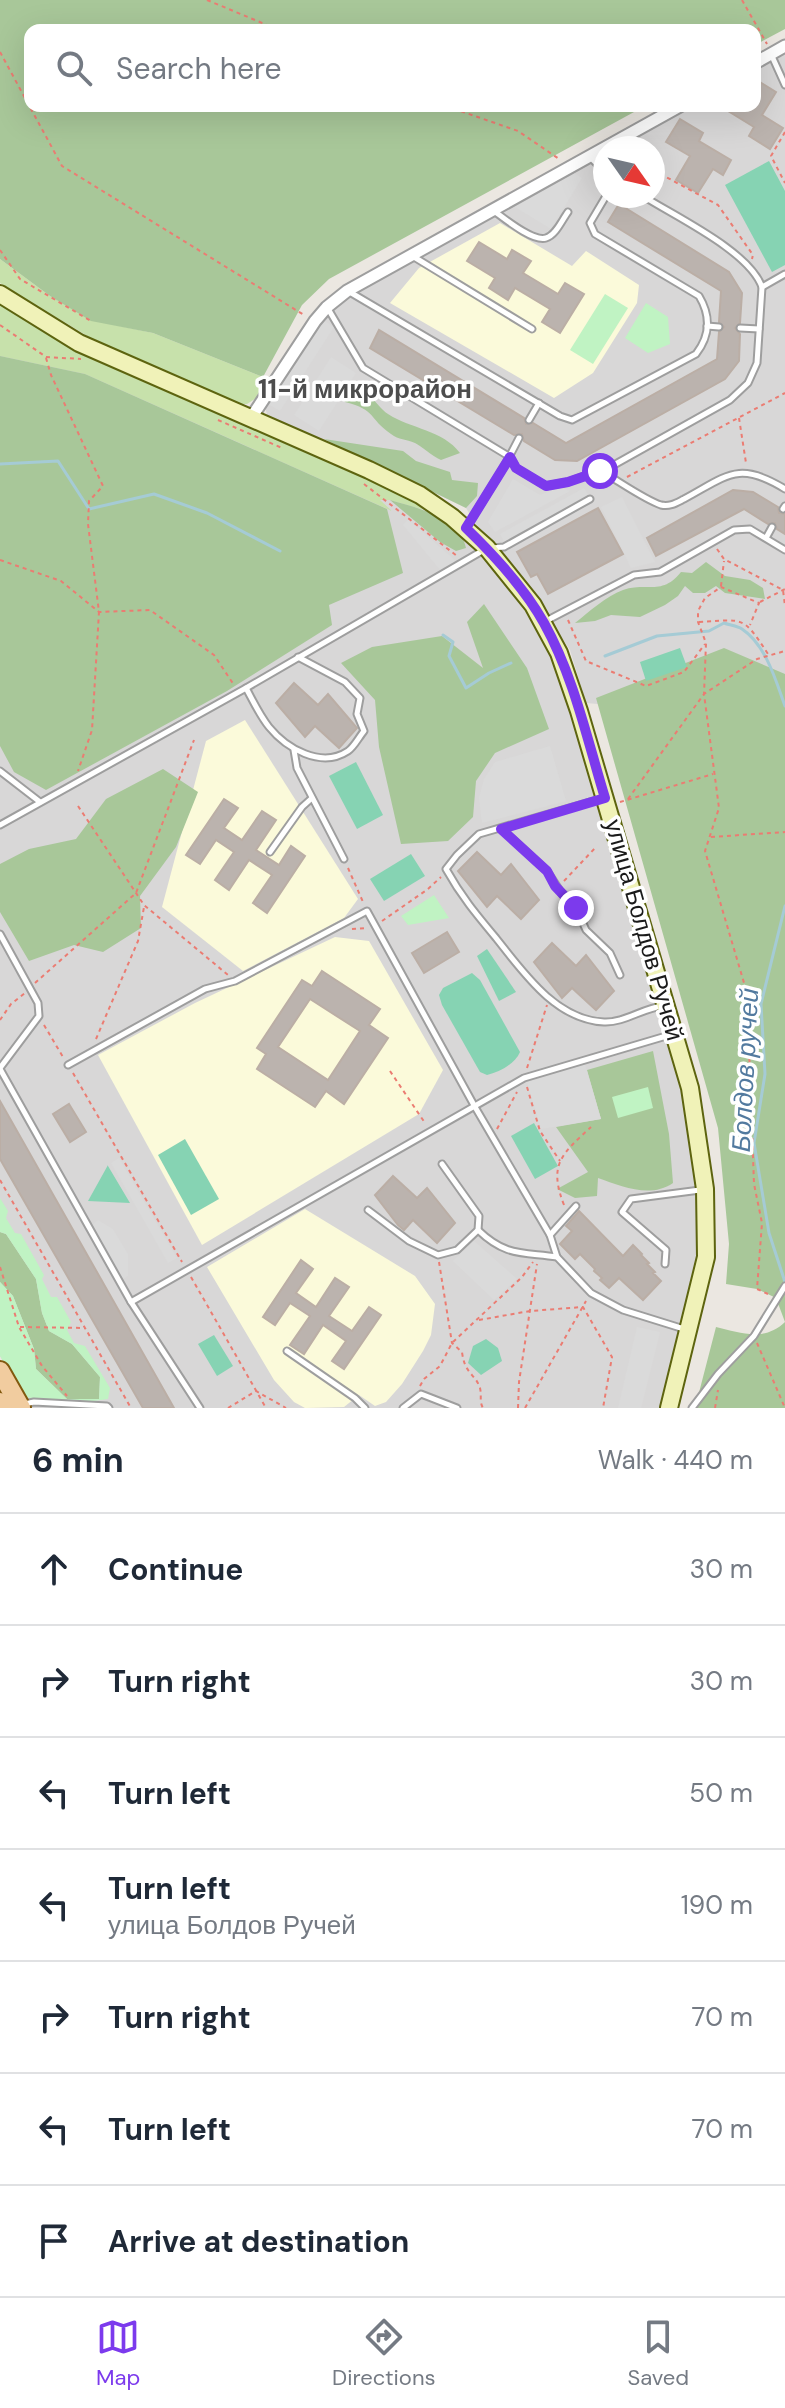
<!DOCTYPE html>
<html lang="en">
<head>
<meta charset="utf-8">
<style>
	:root { --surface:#fff; --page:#f6f6f7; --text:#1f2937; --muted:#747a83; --line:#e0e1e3; --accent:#7c3aed }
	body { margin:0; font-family:"DM Sans",sans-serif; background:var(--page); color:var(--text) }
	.compass { position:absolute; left:593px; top:136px; width:72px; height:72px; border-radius:50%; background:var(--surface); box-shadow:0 8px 32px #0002; rotate:124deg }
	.stop { position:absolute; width:24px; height:24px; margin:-18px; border:6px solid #7c3aed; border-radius:50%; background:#fff }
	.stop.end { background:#7c3aed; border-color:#fff; box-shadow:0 2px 8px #0008 }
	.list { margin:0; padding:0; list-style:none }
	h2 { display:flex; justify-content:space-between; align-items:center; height:104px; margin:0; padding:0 32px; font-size:34px }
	h2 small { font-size:26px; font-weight:400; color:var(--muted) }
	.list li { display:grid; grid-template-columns:52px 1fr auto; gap:24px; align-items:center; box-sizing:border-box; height:112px; padding:0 32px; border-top:2px solid var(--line) }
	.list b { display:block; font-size:30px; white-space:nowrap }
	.list p { margin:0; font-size:26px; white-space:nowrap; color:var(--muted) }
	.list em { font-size:26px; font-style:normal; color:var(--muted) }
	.icon { flex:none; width:44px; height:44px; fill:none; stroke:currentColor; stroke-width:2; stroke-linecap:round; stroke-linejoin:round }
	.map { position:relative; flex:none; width:785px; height:1408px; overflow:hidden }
	.search { position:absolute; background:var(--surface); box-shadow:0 8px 32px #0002; left:24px; right:24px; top:24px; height:88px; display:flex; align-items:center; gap:20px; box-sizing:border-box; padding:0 28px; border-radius:16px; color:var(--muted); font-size:30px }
	.sheet { height:888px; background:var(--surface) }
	nav { display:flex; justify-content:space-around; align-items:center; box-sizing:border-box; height:112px; border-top:2px solid var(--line); background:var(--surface); font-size:22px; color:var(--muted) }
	nav a { display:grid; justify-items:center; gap:4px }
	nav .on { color:var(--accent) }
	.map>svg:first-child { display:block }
	.residential { fill:#d8d7d7 }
	.education { fill:#fbfada }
	.grass { fill:#c7e1ab }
	.forest { fill:#a8c799 }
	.park { fill:#c0f3c3 }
	.pitch { fill:#86d3b3 }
	.parking { fill:#dadada }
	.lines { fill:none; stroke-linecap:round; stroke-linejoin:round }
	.stream { stroke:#a5cbd5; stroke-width:3 }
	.building { fill:#bbb3ae; stroke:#bbaea5; stroke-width:2; fill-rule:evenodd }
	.lane-casing { stroke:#9e9e9e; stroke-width:9 }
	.street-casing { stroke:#9e9e9e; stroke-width:15 }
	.secondary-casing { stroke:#5d640f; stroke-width:20 }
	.primary-casing { stroke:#82590e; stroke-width:22 }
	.path { stroke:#eb7c72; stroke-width:2; stroke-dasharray:4 4; stroke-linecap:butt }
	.lane { stroke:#fff; stroke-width:5 }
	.street { stroke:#fff; stroke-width:11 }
	.secondary { stroke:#f0f2b8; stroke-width:16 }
	.primary { stroke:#f1cc9f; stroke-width:18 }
	.route { stroke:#7c3aed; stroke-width:10 }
	.labels { text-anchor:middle; stroke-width:7; stroke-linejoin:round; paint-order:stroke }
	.street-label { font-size:24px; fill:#1a1a1a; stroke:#fff }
	.neighbourhood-label { font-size:26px; font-weight:bold; fill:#4d4d4d; stroke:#fff }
	.water-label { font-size:26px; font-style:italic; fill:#527a9f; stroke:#fff }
</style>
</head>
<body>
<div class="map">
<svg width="785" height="1408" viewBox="0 0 785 1408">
	<rect width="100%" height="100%" fill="#ebe7e1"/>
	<g class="residential">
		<polygon points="785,52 785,701 701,713 586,703 570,650 507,557 478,528 466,508 324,439 275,423 267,415 265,406 321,319 341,301 605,153 605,196 653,196 653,148 615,148 693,106 755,106 755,70"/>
		<polygon points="0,301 411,499 464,537 491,563 527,607 546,641 562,678 680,1083 698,1178 700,1260 662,1408 30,1408 0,1356"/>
	</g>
	<g class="education">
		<polygon points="500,223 572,266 586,251 639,285 637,303 593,373 554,398 390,303 419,268"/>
		<polygon points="245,720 358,899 344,918 243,971 162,907 206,741"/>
		<polygon points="335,937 369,941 443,1070 419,1114 202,1245 98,1055 195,1003"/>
		<polygon points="305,1209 415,1276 435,1304 431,1335 423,1351 402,1384 386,1402 375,1406 359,1395 344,1407 305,1408 294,1402 274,1380 207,1267"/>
	</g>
	<g class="grass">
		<polygon points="0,259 50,296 91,320 153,333 263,377 258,397 247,404 237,404 107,348 0,283"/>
		<polygon points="0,301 411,499 428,511 390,500 380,500 392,511 85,374 0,356"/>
	</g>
	<g class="forest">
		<polygon points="0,0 785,0 785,29 755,45 755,30 30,30 30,106 645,106 329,279 302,305 263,377 153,333 91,321 50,296 0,259"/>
		<polygon points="0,356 85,374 387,509 403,573 329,605 332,625 227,691 46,790 14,772 0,746"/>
		<path d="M 337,390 C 347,392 360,392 369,397 C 376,400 381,410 388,414 C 411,429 443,430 460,453 L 441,460 C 432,456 420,445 415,443 C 406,439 399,440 391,434 C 368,418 377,410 345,402 Z"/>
		<polygon points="324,439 403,451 416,461 450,472 452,480 478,483 477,496 466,508"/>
		<path d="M 390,500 C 417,508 460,517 466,548 L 456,551 L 440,542 Z"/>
		<path d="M 706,562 L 725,576 L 750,580 L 763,588 L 765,599 L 725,593 L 716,586 L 705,593 L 693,593 L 685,586 L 678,596 L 665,605 L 640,617 L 611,615 L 595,621 L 575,623 C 589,612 606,596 623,590 C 647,582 662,596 681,572 L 692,573 Z"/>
		<polygon points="484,604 527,668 549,729 495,753 476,781 473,817 448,841 401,844 379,747 375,700 341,663 372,647 442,636 483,668 467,622"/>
		<path d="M 724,648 L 785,674 L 785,1408 L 695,1408 L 716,1327 C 741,1333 764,1342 785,1322 L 776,1298 L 757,1289 L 726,1284 L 729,1244 L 718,1128 L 596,698 Z"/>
		<polygon points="163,769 198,792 176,847 140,896 141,928 103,952 74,945 29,961 0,912 0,864 29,849 76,839 106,799"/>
		<path d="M 653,1051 L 669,1134 L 673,1183 C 650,1199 621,1186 598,1178 L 597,1196 L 575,1198 L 557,1189 L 588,1172 L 556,1127 L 601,1119 L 587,1070 Z"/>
		<polygon points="0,1232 6,1234 36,1279 42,1313 49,1331 72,1344 100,1377 99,1400 67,1399 36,1369 34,1349 13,1296 0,1282"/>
	</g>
	<g class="park">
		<polygon points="605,294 628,308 593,364 570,350"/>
		<polygon points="646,303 668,317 670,344 648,353 625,338"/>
		<polygon points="434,895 449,918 408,925 401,916"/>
		<polygon points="648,1087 653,1108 618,1118 612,1097"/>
		<polygon points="0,1198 8,1211 6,1218 15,1233 21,1234 44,1275 42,1279 51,1297 57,1297 71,1322 67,1330 74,1343 85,1346 110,1388 108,1399 79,1403 23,1397 0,1356 0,1282 13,1296 34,1349 36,1369 67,1399 99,1399 100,1377 72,1344 49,1331 42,1313 36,1279 6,1234 0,1232"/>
	</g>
	<g class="pitch">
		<polygon points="769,161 785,191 785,265 772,272 725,185"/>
		<polygon points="680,648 687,667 646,681 640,662"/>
		<polygon points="356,762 383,815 357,829 329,776"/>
		<polygon points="411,854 425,876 384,901 370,879"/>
		<polygon points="487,949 516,992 499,1001 477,956"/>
		<path d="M 472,973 L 480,980 L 520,1052 C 515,1064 499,1072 487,1075 L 480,1072 L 442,1005 L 439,995 L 443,988 Z"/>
		<polygon points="534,1123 558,1166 535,1179 511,1136"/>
		<polygon points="185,1139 219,1199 191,1215 158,1155"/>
		<polygon points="108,1165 108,1166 130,1203 88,1201"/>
		<polygon points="214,1335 233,1366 217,1376 198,1344"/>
		<polygon points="486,1339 498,1348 502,1361 481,1375 468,1363 473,1346"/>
	</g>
	<g class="parking">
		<polygon points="571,171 582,178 551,229 510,204"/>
		<polygon points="323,320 334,327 280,411 268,404"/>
		<polygon points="331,357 356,373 319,431 294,415"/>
		<polygon points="513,479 540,495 559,487 570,491 495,532 488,522"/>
		<polygon points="584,488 589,496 505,543 500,534"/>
		<polygon points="622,497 655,562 631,568 601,507"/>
		<polygon points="408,519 456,561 440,570 403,525"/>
		<polygon points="550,746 566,801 482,823 479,798 484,779 495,762"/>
		<polygon points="585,1064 601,1119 541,1129 527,1082"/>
		<polygon points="119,1158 177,1258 168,1263 111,1163"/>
		<polygon points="98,1220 113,1229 128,1254 128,1276 122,1280 92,1225"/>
		<polygon points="474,1241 517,1279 494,1300 453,1261"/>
		<polygon points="637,1327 660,1332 641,1408 618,1408"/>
	</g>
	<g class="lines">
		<g class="stream">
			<polyline points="0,464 58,461 89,509 154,494 207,513 280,551"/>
			<polyline points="443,635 453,642 449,656 466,688 489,673 511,663"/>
			<path d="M 605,656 L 657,636 L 709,631 L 724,623 C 729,625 738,626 742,629 C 766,645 776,681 785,706"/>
			<polyline points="785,906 761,1004 765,1074 754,1143 769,1233 785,1282"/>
		</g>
	</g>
	<g class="building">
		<polygon points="755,79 776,92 762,115 783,128 770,149 749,136 754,127 720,106 755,106"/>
		<polygon points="680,119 703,133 699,141 731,160 723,175 713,169 698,193 676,180 690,156 666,142"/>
		<polygon points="619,204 729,272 742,293 740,323 735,328 740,334 739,361 725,379 577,461 555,460 524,441 522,434 514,435 370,348 379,330 524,418 526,424 533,423 566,443 717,359 719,332 724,327 719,322 721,291 608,222"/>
		<polygon points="479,242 507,259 512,250 531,261 523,273 558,294 565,283 584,294 560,333 542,322 550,309 515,288 508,300 489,288 495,278 467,261"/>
		<polygon points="733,490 753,492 778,507 779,513 785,514 785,534 777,529 775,523 768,524 744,509 656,556 647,538"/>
		<polygon points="598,508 623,554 548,594 537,574 531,577 517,552"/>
		<polygon points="294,683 318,705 328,694 357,728 339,748 315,726 305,737 276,703"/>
		<polygon points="224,799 238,808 224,828 242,840 262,811 276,820 256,850 279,865 291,846 305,856 267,913 253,903 272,875 249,860 229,890 215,880 234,852 216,840 200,864 186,855"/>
		<polygon points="477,852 501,875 511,864 539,900 521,919 497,896 487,907 458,871"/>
		<polygon points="447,932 459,952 424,973 412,953"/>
		<polygon points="552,943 576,966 586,955 614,991 596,1010 572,988 562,998 534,962"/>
		<path d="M 322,971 L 380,1009 L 369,1025 L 388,1038 L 344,1104 L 326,1091 L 315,1107 L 257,1069 L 266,1054 L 257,1048 L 302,980 L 312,986 ZM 310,999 L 360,1031 L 328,1080 L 278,1047 Z"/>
		<polygon points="0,1101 174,1408 143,1408 0,1159"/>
		<polygon points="69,1104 86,1132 70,1142 53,1114"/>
		<polygon points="393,1176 417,1198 427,1188 455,1223 437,1243 413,1220 404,1230 398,1225 375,1195"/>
		<polygon points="579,1211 623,1256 633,1245 642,1254 641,1255 649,1263 647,1264 655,1272 653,1273 661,1281 643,1300 619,1278 609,1288 600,1280 602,1278 594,1271 595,1269 580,1254 575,1259 560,1244 572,1231 566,1226"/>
		<polygon points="301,1260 313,1269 296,1293 316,1307 335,1278 349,1287 329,1316 352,1331 369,1307 381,1315 344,1369 332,1361 346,1341 323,1325 304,1354 290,1345 310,1316 290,1303 275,1325 263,1317"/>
	</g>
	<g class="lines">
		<g class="lane-casing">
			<g id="lane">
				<polyline points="771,54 785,85"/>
				<polyline points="589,156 605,172"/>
				<path d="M 494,211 C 505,219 533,242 546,238 C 556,235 562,220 568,212"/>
				<polyline points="414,257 532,329"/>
				<polyline points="762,287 785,274"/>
				<path d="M 348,291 L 560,416 L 572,420 L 696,354 C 710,336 711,316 699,296 L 595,234 L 590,223 L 606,196"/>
				<path d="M 327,307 L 363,368 L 510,457 L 516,468 L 546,486 L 568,482 L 612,466 L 730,400 L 748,383 L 757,363 L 762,287 C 749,251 676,217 643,196"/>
				<polyline points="707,326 719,327"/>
				<polyline points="740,328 759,329"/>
				<polyline points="529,420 539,403"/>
				<path d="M 601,471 C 617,480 645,500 661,505 C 670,507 676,503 684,499 C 727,476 738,460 785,489"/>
				<polyline points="783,509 785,506"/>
				<polyline points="466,528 505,465 519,438"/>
				<polyline points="766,538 772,527"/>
				<polyline points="492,548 504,547 590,499"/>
				<polyline points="544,622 634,575 660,572 734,530 750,529 785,550"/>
				<path d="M 246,688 C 253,701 260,716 269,727 C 286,748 321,769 348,751 C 354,747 359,737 364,731 L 357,714 L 360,698 L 345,682 L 298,657"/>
				<polyline points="294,750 297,768 344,859"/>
				<polyline points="0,771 40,802"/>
				<path d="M 600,799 L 479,834 L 457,855 L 446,869 C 461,896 476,914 496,938 C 523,972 556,1020 604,1022 C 624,1023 643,1008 663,1006"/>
				<polyline points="0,825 246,688 482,551"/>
				<polyline points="502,829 547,871 562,894 576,908 586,930 610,953 620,975"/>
				<polyline points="270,852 302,807 312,798"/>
				<polyline points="0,934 38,1003 39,1016 0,1068"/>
				<polyline points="68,1065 205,989 235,981 367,911 475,1107 550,1235"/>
				<polyline points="0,1069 131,1302 200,1408"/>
				<polyline points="368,1210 409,1241 438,1255 457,1250 478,1230 479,1216 442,1164"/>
				<path d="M 478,1230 C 506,1257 523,1252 557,1257 L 591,1293 L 623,1310 L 684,1329"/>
				<polyline points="557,1257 550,1235 576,1206"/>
				<polyline points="665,1264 666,1250 622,1212 631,1199 700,1190"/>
				<polyline points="131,1302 524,1078 673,1034"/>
				<polyline points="287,1351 355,1398 365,1408"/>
				<polyline points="24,1404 34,1402 107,1406 109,1408"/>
				<polyline points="403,1408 421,1394 457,1408"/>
				<polyline points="692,1408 718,1374 754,1336 785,1286"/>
			</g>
		</g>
		<g class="street-casing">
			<g id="street">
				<polyline points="755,63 785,46"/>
				<polyline points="251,418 315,321 327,307 347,291 680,106"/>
			</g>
		</g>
		<g class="secondary-casing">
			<polyline id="secondary" points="0,294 79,343 369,470 420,495 452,517 487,548 533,605 559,653 579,711 690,1088 705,1189 706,1257 669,1408"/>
		</g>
		<g class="primary-casing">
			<g id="primary">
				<polyline points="0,1371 21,1408"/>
				<polyline points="0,1402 3,1408"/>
			</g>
		</g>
		<g class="path">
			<polyline points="207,0 279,30"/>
			<polyline points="742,0 767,44"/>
			<polyline points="0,52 62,166 304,315"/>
			<polyline points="446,106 518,131 559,159"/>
			<polyline points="785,132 771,156 785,183"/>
			<polyline points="653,170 718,205 753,255 752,259"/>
			<polyline points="0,250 20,279 91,321"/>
			<polyline points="0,325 46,357 81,359"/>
			<polyline points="46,358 51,375 103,486 89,501 88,524 99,612 92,730 78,771"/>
			<polyline points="739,418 746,463"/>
			<polyline points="218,420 282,448"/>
			<polyline points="627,477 785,393"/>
			<polyline points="364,484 457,556"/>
			<polyline points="717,549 724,559 783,590 785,606"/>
			<polyline points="0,560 61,581 99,612 150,610 214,655 234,685"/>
			<polyline points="721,586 724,561"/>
			<polyline points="760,602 785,589"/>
			<polyline points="568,620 586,661 646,686 684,672 705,644"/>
			<path d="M 699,622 C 744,620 742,614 768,654"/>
			<polyline points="628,799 704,694 706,643 698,622 698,611 705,598 721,587 759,603 750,625"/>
			<polyline points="620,802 713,774"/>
			<polyline points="78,806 144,905 228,975"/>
			<polyline points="711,837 785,832"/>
			<polyline points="348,868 363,902"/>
			<polyline points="564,881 596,847"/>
			<polyline points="382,921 428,889 441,877"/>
			<polyline points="352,929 366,928"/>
			<polyline points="35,983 136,893 194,740"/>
			<polyline points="0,1020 11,1004 25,993"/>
			<polyline points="44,1025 63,1057"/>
			<polyline points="96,1039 138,941 144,907"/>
			<polyline points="527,1068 547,1005"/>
			<polyline points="390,1071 425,1123"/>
			<polyline points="73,1073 182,1262"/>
			<polyline points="527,1087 540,1131 560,1161"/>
			<polyline points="497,1129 517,1092"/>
			<polyline points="0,1180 131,1408"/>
			<path d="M 564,1205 C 548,1164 562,1154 591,1127"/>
			<path d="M 439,1262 L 452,1343 L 462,1352 C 465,1375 475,1373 480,1388 C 482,1396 479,1401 483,1408"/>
			<polyline points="0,1267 19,1327 42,1366 67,1396"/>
			<polyline points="191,1277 266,1408"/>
			<polyline points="768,1294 757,1289 762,1223 754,1184 747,993 705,851 719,808 704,694 757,659 785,651"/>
			<polyline points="479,1320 530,1311 583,1307 612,1357 603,1408"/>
			<polyline points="20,1327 85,1328"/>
			<polyline points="757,1343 785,1408"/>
			<polyline points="420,1386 424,1379 440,1366 452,1343 522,1277 533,1262"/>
			<polyline points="228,1408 256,1391 286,1408"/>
			<polyline points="518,1408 519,1382 537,1264"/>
			<polyline points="525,1408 586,1301"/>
			<polyline points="715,1408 718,1390"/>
		</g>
		<use href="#lane" class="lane"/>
		<use href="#street" class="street"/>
		<use href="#secondary" class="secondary"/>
		<use href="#primary" class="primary"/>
	</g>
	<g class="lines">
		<path class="route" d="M 576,908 L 555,886 L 547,871 L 501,829 L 605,798 C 587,739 574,677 544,623 C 524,587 495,556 466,528 L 510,457 L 516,468 L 546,486 L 568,482 L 600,471"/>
	</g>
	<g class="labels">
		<g class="street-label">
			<text transform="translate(644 930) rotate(74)" y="8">улица Болдов Ручей</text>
		</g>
		<g class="neighbourhood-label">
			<text x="365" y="398">11-й микрорайон</text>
		</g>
		<g class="water-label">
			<text transform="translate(745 1070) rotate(-87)" y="9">Болдов ручей</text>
		</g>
	</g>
</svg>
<svg class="compass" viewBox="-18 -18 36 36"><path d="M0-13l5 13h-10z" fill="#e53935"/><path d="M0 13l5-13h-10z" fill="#747a83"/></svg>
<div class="stop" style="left:600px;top:471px"></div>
<div class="stop end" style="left:576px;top:908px"></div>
<div class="search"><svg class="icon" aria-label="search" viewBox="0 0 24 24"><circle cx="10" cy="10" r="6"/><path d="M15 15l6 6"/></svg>Search here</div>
</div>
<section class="sheet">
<h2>6 min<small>Walk · 440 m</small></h2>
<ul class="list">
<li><svg class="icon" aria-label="ahead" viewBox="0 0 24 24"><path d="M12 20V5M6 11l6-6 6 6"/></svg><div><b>Continue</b></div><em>30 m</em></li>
<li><svg class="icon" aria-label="right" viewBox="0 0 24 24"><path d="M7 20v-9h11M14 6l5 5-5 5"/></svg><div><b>Turn right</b></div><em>30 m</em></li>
<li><svg class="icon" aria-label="left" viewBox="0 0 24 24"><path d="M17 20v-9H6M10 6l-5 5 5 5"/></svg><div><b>Turn left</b></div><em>50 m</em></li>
<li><svg class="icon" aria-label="left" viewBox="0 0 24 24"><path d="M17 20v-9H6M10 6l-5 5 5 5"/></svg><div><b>Turn left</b><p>улица Болдов Ручей</p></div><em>190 m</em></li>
<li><svg class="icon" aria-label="right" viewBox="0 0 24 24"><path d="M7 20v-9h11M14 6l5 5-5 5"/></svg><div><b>Turn right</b></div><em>70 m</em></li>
<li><svg class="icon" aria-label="left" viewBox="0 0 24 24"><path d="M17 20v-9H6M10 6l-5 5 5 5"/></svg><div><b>Turn left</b></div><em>70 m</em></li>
<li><svg class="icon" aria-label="arrive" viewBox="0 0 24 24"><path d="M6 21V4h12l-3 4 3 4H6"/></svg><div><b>Arrive at destination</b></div></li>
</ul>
</section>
<nav>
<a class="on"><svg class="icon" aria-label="map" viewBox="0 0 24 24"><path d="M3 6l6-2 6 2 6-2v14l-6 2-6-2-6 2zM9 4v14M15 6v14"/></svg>Map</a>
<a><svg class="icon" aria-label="directions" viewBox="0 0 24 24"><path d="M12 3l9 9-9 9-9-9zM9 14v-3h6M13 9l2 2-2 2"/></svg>Directions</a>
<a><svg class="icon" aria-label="saved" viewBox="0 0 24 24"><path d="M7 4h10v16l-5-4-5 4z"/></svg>Saved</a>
</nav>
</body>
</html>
